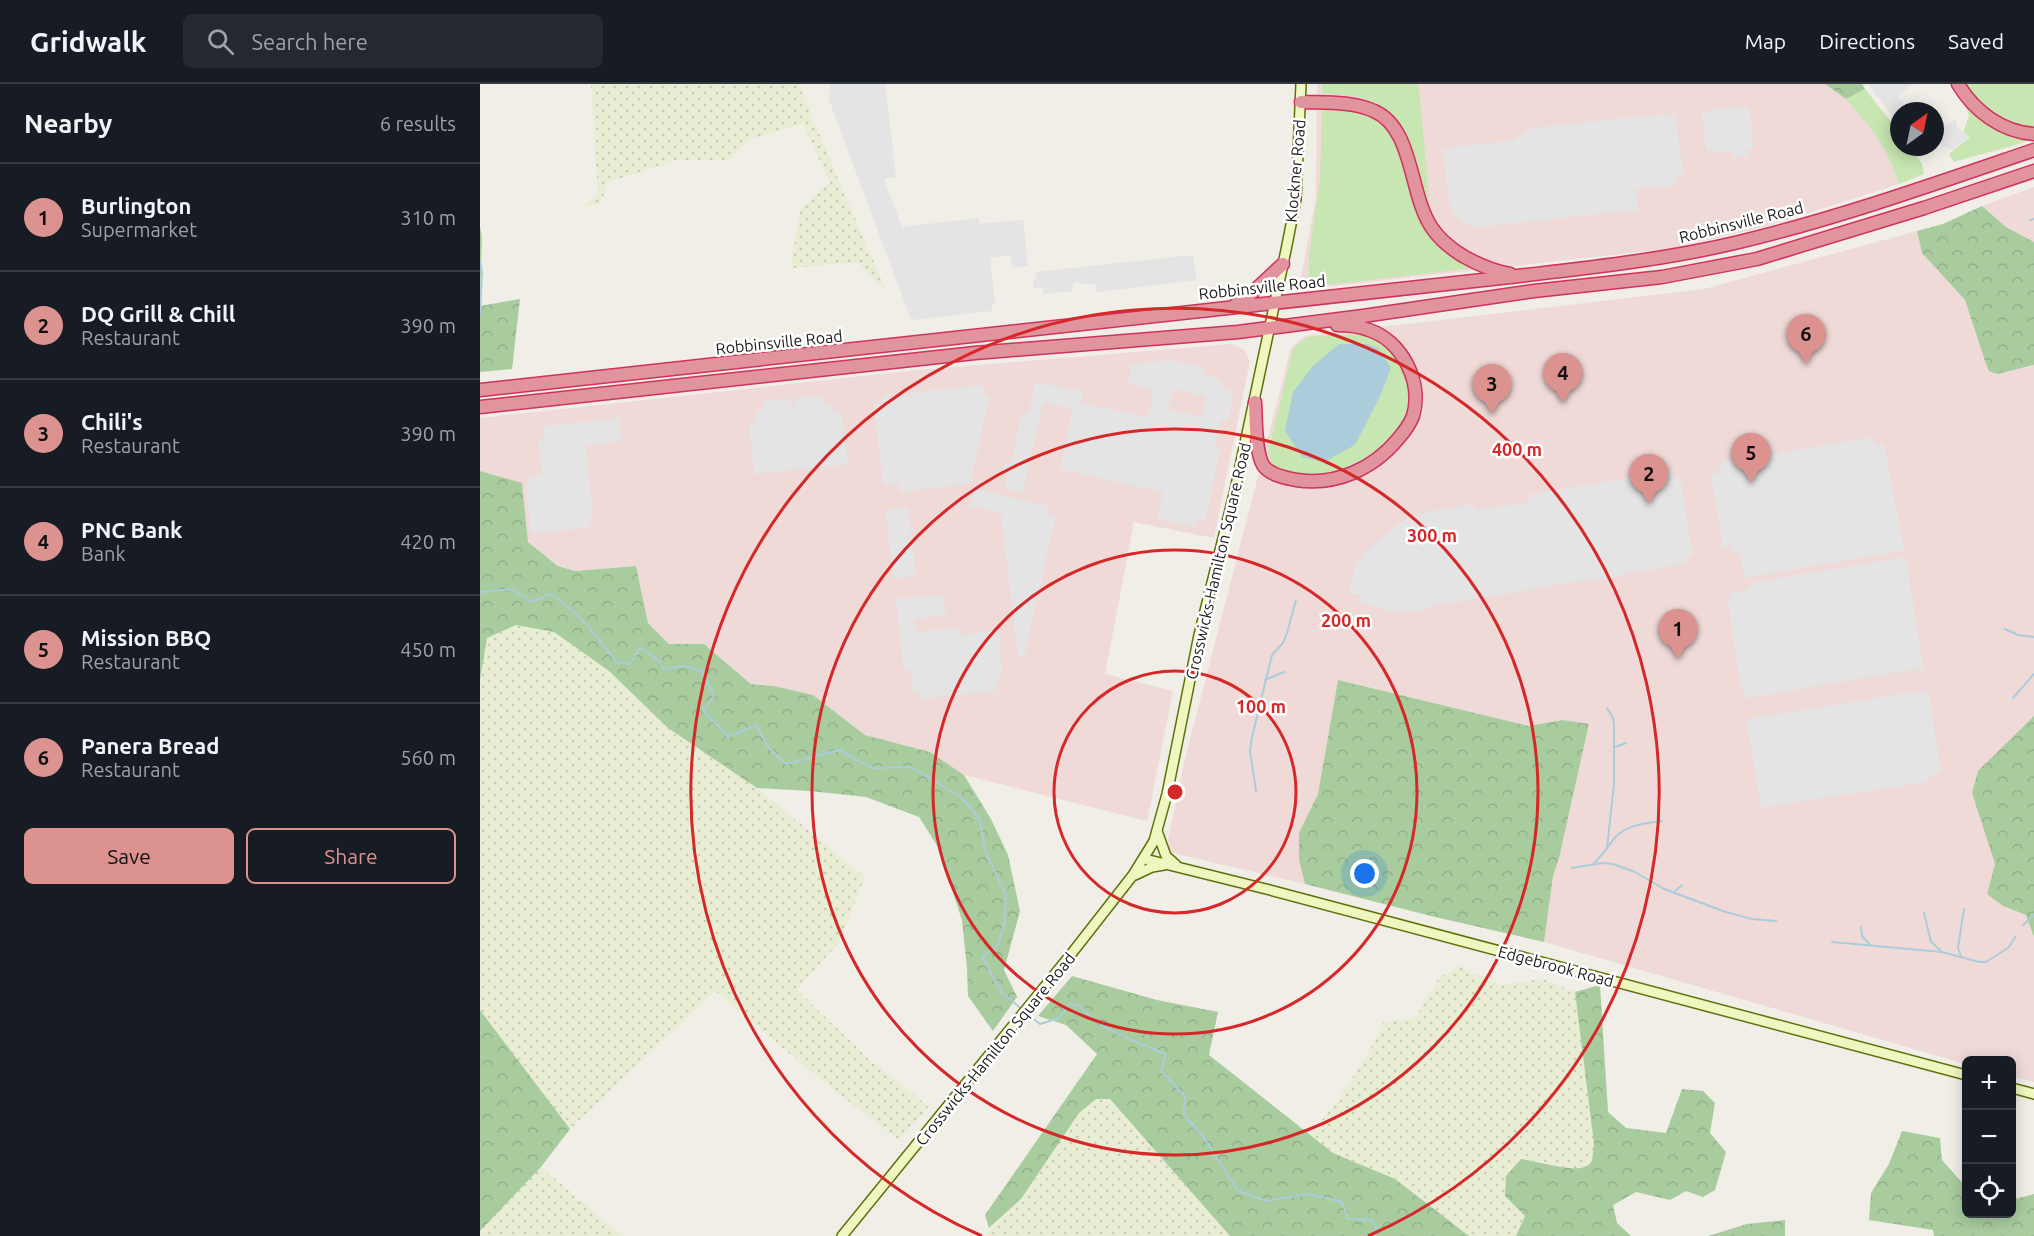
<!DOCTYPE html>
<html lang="en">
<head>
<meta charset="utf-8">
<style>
	:root { --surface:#171b24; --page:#242831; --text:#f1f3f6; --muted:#9ea1a6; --line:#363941; --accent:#dc928e }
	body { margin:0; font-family:Ubuntu,sans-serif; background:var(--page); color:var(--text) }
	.controls { position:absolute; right:18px; bottom:18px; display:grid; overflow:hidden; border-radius:9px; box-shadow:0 3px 15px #0003 }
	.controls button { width:54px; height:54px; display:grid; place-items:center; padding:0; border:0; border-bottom:2px solid var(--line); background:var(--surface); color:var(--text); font:30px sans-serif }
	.compass { position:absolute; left:1410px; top:18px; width:54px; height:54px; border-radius:50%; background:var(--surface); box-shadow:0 3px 15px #0003; rotate:33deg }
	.you { position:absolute; left:885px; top:790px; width:21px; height:21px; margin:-15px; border:4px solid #fff; border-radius:50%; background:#1a73e8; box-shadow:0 0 0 9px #1a73e833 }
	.badge { display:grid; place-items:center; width:39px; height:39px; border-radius:50%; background:var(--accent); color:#111; font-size:20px; font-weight:700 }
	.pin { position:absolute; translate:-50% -50px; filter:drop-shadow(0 2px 3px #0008) }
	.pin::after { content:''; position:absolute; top:32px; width:21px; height:18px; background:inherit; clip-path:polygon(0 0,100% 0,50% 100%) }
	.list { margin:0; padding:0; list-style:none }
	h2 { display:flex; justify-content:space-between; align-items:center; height:78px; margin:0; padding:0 24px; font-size:26px }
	h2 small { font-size:20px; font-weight:400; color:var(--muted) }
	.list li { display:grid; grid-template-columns:39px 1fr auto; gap:18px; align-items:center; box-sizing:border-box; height:108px; padding:0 24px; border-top:2px solid var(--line) }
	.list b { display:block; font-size:22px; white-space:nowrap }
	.list p { margin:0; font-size:20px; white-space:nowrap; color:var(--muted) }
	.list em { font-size:20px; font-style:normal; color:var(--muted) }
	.actions { display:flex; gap:12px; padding:18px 24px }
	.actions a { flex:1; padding:14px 0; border:2px solid var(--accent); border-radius:9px; text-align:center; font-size:21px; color:var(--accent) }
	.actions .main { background:var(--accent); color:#111 }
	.icon { flex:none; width:33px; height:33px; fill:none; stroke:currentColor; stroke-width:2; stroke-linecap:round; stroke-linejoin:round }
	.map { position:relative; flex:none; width:1554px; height:1152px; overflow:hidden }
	header { display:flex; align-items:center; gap:36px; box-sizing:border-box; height:84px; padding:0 30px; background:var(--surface); border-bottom:2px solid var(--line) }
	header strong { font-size:28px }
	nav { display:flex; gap:33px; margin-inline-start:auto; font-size:21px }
	.search { width:420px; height:54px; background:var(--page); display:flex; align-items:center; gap:15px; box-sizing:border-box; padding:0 21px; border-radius:9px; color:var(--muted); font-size:22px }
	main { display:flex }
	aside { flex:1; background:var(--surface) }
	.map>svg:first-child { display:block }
	.commercial { fill:#efdad8 }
	.farmland { fill:url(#farmland-dots) }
	.grass { fill:#c7e6b1 }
	.forest { fill:url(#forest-crowns) }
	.parking { fill:#e4e4e4; fill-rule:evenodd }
	.water { fill:#abccda }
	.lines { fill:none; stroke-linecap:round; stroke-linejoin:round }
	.stream { stroke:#abccda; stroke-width:2 }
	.secondary-casing { stroke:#5f710c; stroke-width:12 }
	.highway-casing { stroke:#d0325d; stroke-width:15 }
	.secondary { stroke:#eff6bf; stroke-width:9 }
	.highway { stroke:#e1949d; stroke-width:12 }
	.ring { fill:none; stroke:#d62828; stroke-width:3 }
	.labels { text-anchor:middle; stroke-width:5; stroke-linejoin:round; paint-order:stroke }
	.street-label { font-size:16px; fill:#202020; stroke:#fff }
	.centre { fill:#d62828; stroke:#fff; stroke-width:3 }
	.ring-label { font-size:18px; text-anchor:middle; font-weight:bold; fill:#d62828; stroke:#fff; stroke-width:5; stroke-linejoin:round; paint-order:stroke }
</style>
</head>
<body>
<header>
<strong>Gridwalk</strong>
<div class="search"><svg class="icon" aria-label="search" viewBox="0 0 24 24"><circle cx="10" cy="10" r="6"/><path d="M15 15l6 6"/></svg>Search here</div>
<nav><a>Map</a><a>Directions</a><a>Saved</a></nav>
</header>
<main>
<aside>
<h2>Nearby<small>6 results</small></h2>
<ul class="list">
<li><span class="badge">1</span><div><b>Burlington</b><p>Supermarket</p></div><em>310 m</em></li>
<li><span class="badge">2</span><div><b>DQ Grill &amp; Chill</b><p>Restaurant</p></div><em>390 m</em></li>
<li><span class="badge">3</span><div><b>Chili's</b><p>Restaurant</p></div><em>390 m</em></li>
<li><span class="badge">4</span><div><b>PNC Bank</b><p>Bank</p></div><em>420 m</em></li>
<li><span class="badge">5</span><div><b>Mission BBQ</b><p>Restaurant</p></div><em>450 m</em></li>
<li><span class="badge">6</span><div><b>Panera Bread</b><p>Restaurant</p></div><em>560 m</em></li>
</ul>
<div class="actions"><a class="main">Save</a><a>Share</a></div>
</aside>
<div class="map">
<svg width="1554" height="1152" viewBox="0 0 1554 1152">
	<defs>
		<pattern id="farmland-dots" width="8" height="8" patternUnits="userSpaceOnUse" patternTransform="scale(1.5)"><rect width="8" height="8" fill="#e9edd4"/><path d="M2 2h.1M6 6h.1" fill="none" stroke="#c8cbb6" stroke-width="1.8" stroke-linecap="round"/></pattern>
		<pattern id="forest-crowns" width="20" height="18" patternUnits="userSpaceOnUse" patternTransform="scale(1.5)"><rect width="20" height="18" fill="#a9cc9f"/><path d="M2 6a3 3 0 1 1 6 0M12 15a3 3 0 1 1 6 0" fill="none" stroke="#91af89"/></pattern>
	</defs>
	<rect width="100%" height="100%" fill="#f0eee7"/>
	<g class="commercial">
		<polygon points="837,0 1345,0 1366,15 1396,49 1410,75 1419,100 1294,140 1196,164 826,205 820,200 836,113"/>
		<polygon points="1554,103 1554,158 1526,143 1502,122"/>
		<polygon points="1437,147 1442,169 1485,216 1506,280 1547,284 1554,281 1554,632 1492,709 1515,780 1507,810 1523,822 1546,831 1554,853 1554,998 1532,992 1532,976 1486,976 1486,980 1064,858 1073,792 1079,774 1109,641 1082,636 1049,642 858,596 838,710 819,749 819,776 825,800 689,768 688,756 703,683 811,264 825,252 1224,205"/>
		<polygon points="752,260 764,266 770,277 734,454 654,438 625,590 693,607 667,737 484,691 450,668 385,651 333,611 294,602 272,600 224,560 189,560 168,539 156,482 95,487 79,482 48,458 42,399 0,387 0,334 438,286"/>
	</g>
	<g class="farmland">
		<polygon points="111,0 320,0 328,24 406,207 378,178 310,184 321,124 350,99 323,40 268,56 249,76 197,76 126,99 122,119 100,124 118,111"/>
		<polygon points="36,541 74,548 129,587 188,644 277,704 385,793 359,858 317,906 390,976 449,1023 419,1056 340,995 235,907 90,1045 0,926 0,596 7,554"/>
		<polygon points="978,882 1019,901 1063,895 1095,908 1114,1060 1112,1078 1104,1084 1089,1085 1064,1078 1041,1075 1026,1092 1025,1112 1045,1132 1036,1152 989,1152 915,1095 853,1069 830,1050 857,1018 887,971 904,938 935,934 959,894"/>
		<polygon points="616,1015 630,1015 750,1152 504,1152 541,1115 599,1029"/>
		<polygon points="61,1083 142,1152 0,1152 0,1147"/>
	</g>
	<g class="grass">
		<path d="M 842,0 L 937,0 L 939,3 L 949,114 L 942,110 C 932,77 926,30 888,16 C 874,11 857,11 842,9 Z"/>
		<path d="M 1484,0 L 1554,0 L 1554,44 C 1519,38 1505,28 1484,0 Z"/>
		<path d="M 1385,5 L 1419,48 L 1419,63 L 1431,63 L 1442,80 L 1444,90 L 1419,100 C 1406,61 1393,46 1366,15 Z"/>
		<path d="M 1483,15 L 1548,54 L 1547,57 C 1522,66 1499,70 1474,78 L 1469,70 L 1490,53 L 1483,49 L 1489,32 Z"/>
		<polygon points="842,25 883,28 899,37 911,51 923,78 939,132 993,184 828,203 829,171 840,95"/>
		<path d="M 885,250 C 892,254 900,257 906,261 C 911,265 915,273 919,279 C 957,334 892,385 841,392 C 825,395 806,389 792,381 L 788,368 L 813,265 L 827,253 Z"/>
	</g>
	<g class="forest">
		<polygon points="1345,0 1382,0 1385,5 1366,15"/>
		<polygon points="1502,122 1526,143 1554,158 1554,281 1517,290 1509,287 1506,280 1485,216 1442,169 1437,147 1463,140"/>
		<polygon points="0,142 2,153 0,222 40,215 32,285 0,288"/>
		<polygon points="0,387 42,399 48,458 78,482 95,487 156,482 168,539 189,560 224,560 271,600 294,602 333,611 385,651 450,668 484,691 511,735 528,771 540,827 524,886 537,913 513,947 488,912 487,884 482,836 458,763 439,733 386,713 330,707 277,704 188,644 129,587 74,548 36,541 7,554 0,596"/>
		<polygon points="858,596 1049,642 1082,636 1109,640 1079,774 1073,792 1064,858 955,833 825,800 819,776 819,749 838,710"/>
		<polygon points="1554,632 1554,853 1546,831 1523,822 1507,810 1515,780 1492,709 1498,687"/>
		<polygon points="592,892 677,916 738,928 729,971 853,1069 915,1095 989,1152 750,1152 630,1015 616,1015 599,1029 541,1115 509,1144 505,1131 617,970 586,941 558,932"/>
		<path d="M 1120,901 L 1128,1028 L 1146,1044 L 1186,1049 L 1202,1005 L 1223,1007 L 1235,1019 L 1230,1049 L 1246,1068 L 1235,1106 L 1223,1113 L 1206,1107 L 1190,1116 L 1156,1108 L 1133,1121 L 1137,1139 L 1151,1152 L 1036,1152 L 1045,1132 L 1025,1112 L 1026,1092 L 1041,1075 C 1055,1077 1094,1088 1104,1083 C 1108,1082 1110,1080 1112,1077 L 1114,1060 L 1095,908 Z"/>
		<polygon points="0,926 90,1045 61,1083 0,1147"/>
		<polygon points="1422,1047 1460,1054 1462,1076 1486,1103 1486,1130 1532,1130 1532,1116 1554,1110 1554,1152 1454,1152 1453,1146 1389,1136 1391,1109 1409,1080"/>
		<polygon points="1305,1136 1305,1152 1228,1152 1267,1140"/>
	</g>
	<g class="parking">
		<polygon points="350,0 405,0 416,93 404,95 422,143 498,134 500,140 543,136 548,182 532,184 531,173 528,171 510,174 515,220 512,221 512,227 431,236 349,16"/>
		<polygon points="1388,0 1434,0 1418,12 1425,22 1430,19 1437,27 1419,27 1419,41"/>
		<polygon points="1252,23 1269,23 1274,64 1267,66 1268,72 1254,74 1252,67 1234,69 1233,66 1226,67 1222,28"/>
		<polygon points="1179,30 1195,31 1204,93 1195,94 1196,102 1156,105 1158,126 996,143 984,140 975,132 969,120 963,66 979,62 1032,57 1048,45"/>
		<polygon points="1476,35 1477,44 1490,52 1472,66 1463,62 1458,57 1458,48"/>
		<polygon points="713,171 717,196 617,208 615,200 593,199 593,207 563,210 563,203 554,204 553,195 557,195 556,188"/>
		<path d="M 688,276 L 724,283 L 723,291 L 736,294 L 744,301 L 746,306 L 754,308 L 748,337 L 741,336 L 734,361 L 741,363 L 725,437 L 717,436 L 715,443 L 677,434 L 683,408 L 580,385 L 593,325 L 563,318 L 543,408 L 525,404 L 528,390 L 522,388 L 525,379 L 531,380 L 542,328 L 549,329 L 555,298 L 603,308 L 602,319 L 668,333 L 674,305 L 648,300 L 651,287 L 649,280 ZM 693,305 L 726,312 L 722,333 L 688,325 Z"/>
		<polygon points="499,301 505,303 504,310 510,312 490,400 420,408 419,399 403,401 394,320 403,319 402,312"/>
		<polygon points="343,312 344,319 351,321 355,329 362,329 368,380 274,390 269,339 275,338 277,329 284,325 283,317 311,315 312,322 316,322 316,314"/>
		<polygon points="139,334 141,357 106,362 113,436 107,444 51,449 46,401 49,393 62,389 58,356 65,355 63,342"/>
		<polygon points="1394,353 1396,361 1404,360 1424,466 1264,494 1260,469 1253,470 1251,462 1243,463 1231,390 1239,389 1239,379"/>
		<polygon points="1191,387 1193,394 1200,393 1213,472 1207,473 1208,479 1145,490 1136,493 1112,495 958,521 935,527 913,528 878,518 880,510 870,510 871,496 875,485 884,470 909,446 924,436 943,429 993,420 995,426 1049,418 1049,411"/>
		<polygon points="493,405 569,422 567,429 576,431 544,573 538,574 521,429 490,422"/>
		<polygon points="428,423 436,492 414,495 405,425"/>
		<polygon points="1426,473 1443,584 1266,614 1260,599 1248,519 1251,509 1270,505 1270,499"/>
		<polygon points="463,510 466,531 434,535 436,548 479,544 480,551 519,546 522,590 515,601 516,607 440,615 439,609 432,606 431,586 424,587 416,515"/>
		<polygon points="1448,606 1461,688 1454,689 1445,698 1281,724 1266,635"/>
	</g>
	<polygon class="water" points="859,260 887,260 898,264 911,284 900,312 875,361 844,378 822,373 805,347 813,308 833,282"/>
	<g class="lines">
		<g class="stream">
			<polyline points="1550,136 1554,135"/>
			<polyline points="0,176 2,189 0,231"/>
			<path d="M 0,508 L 33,505 L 52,518 L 70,510 C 98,527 117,552 136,578 L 150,580 L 160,564 L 179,577 L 184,585 L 205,582 L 222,587 L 234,612 L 223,626 L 248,653 L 276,641 L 289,664 L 306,680 L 359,666 L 392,684 L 431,683 L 481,713 L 499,734 L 506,769 L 526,811 L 524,840 L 519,860 L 502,873 L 522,909 L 542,925"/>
			<polyline points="1525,545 1538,551 1554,553"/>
			<polyline points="785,596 804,588"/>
			<polyline points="1533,614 1554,590"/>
			<polyline points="763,618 775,625 777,629"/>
			<polyline points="1135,663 1146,659"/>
			<polyline points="776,707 770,667 772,653 792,571 803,559 807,549 816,516"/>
			<polyline points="1127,764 1134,700 1134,641 1133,634 1127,624"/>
			<path d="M 1114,779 C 1122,772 1127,764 1133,756 C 1144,741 1165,739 1182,737"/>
			<polyline points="1092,784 1122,779 1133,780 1155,788 1184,805 1246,828 1272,835 1296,837"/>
			<polyline points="1195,807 1202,801"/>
			<polyline points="1444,829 1451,858 1460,866"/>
			<polyline points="1543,841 1554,831"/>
			<polyline points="1381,843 1382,852 1390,861"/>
			<polyline points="1352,858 1462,868 1499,878 1506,878 1528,864 1536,852"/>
			<polyline points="1481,872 1478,864 1484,825"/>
			<path d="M 546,929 L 560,940 L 579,934 L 590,920 L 599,921 C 617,945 659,959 686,970 L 681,987 L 705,1012 L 704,1031 L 724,1054 L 758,1107 L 787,1117 L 828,1110 L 862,1118 L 868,1135 L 892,1136 L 896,1143 L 894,1152"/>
		</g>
		<g class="secondary-casing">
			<g id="secondary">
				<polyline points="677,747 686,772 696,781"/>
				<polyline points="665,775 790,806 1486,991"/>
				<polyline points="655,791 672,783 684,781"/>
				<polyline points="1532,1004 1554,1010"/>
				<polyline points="362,1152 592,869 653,791 674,757 687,710 719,551 755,406 806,166 816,115 821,0"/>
			</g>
		</g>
		<g class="highway-casing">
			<g id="highway">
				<path d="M 1478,0 C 1494,27 1522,48 1554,50"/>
				<path d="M 821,18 C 844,19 872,17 894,27 C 934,44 929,111 952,144 C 960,156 970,164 983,172 C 997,180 1013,187 1030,190"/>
				<polyline points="754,222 773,208 803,180"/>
				<path d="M 0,306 L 1030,193 C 1106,184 1184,176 1259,158 C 1359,134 1457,99 1554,66"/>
				<path d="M 775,318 C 776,335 775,367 783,381 C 789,391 807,394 816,396 C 856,402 893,385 918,355 C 924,348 930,340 933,332 C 943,298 922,257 889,246 C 879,242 868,241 857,241"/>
				<polyline points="0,323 495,269 758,248 883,232 1054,207 1182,193 1277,175 1444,124 1554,87"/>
			</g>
		</g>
		<use href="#secondary" class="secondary"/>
		<use href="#highway" class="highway"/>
	</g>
	<g class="ring">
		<circle cx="695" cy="708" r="121"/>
		<circle cx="695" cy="708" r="242"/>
		<circle cx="695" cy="708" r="363"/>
		<path d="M502 1152A484 484 0 1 1 888 1152"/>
	</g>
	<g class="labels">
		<g class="street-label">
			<text transform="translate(815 87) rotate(-85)" y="6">Klockner Road</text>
			<text transform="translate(1261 138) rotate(-14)" y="6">Robbinsville Road</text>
			<text transform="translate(782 203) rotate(-6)" y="6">Robbinsville Road</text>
			<text transform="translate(299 258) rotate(-6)" y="6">Robbinsville Road</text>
			<text transform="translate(738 477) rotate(-77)" y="6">Crosswicks-Hamilton Square Road</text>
			<text transform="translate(1076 882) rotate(15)" y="6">Edgebrook Road</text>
			<text transform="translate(515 965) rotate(-51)" y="6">Crosswicks-Hamilton Square Road</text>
		</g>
	</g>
	<circle cx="695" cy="708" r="9" class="centre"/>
	<g class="ring-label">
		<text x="1037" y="372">400 m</text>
		<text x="952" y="458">300 m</text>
		<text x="866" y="543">200 m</text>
		<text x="781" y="629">100 m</text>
	</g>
</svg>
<div class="controls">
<button>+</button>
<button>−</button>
<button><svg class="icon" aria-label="locate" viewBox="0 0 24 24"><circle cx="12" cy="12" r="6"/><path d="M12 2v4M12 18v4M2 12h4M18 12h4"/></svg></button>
</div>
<svg class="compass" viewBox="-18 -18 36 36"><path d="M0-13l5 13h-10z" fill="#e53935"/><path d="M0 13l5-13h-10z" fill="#9ea1a6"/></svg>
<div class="you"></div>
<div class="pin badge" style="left:1198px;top:575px">1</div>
<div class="pin badge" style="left:1169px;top:420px">2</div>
<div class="pin badge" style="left:1012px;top:330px">3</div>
<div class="pin badge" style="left:1083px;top:319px">4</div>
<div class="pin badge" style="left:1271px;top:399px">5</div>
<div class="pin badge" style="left:1326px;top:280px">6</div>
</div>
</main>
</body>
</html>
